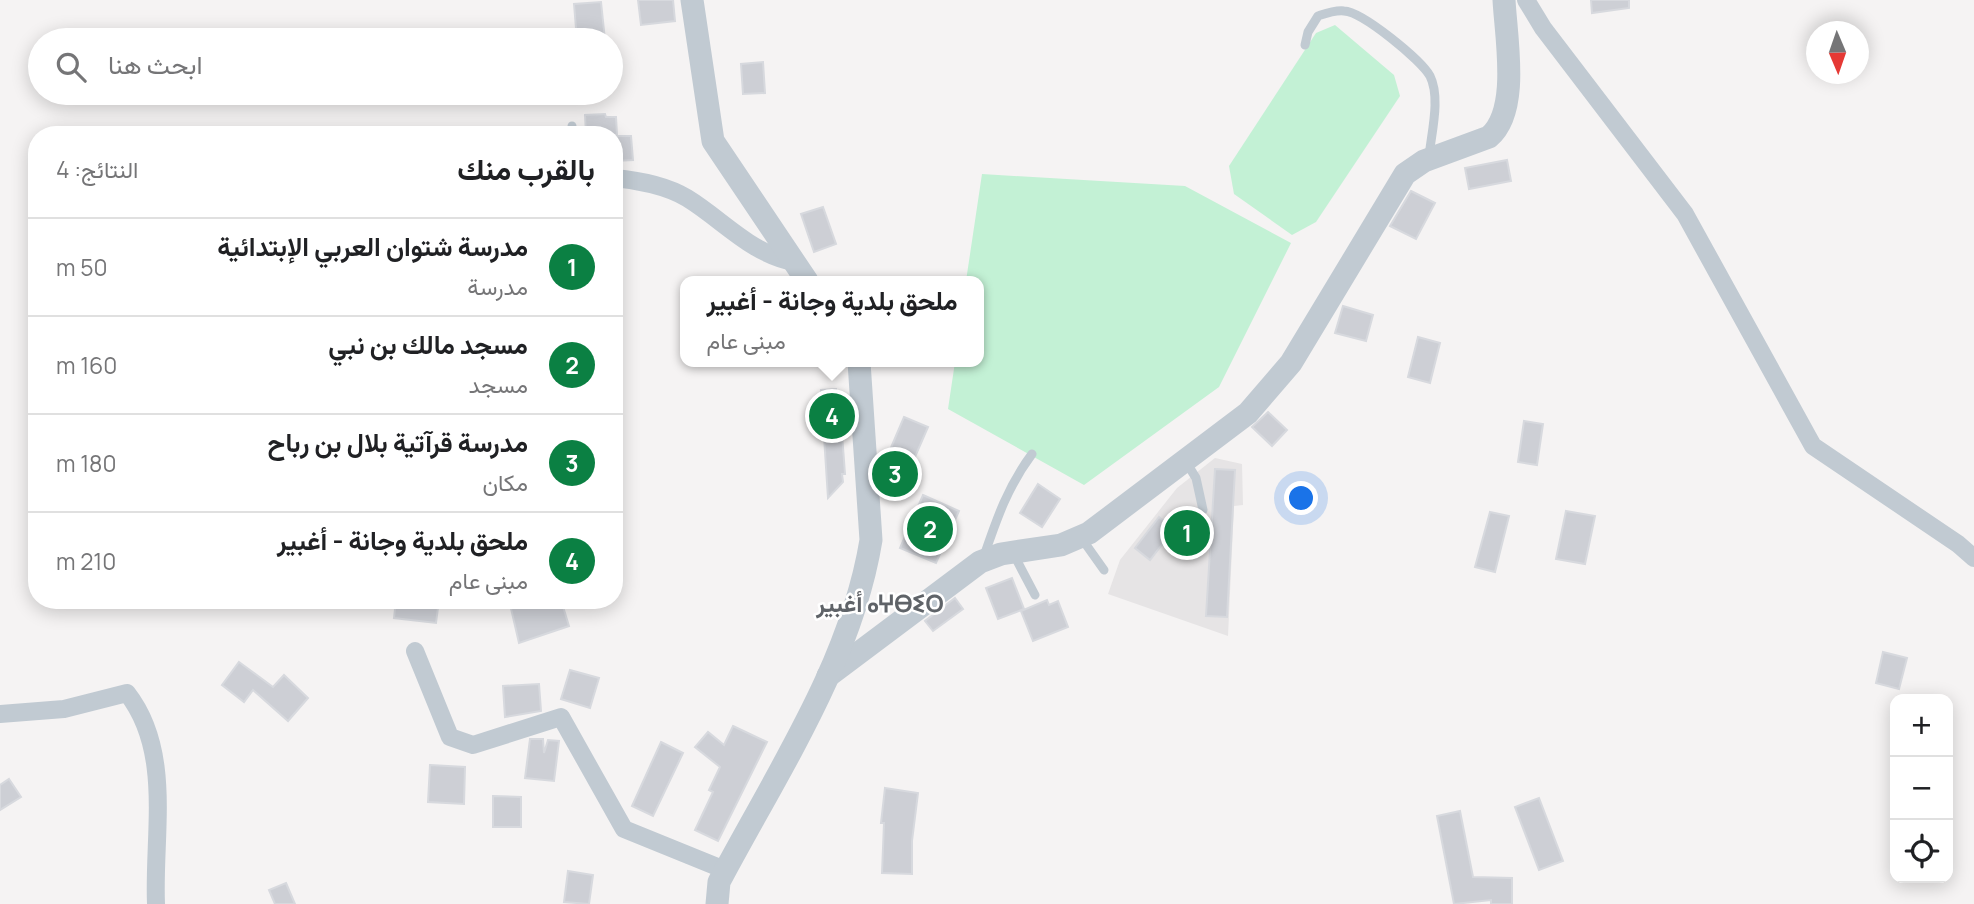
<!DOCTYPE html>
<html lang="ar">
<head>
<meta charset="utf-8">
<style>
	:root { --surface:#fff; --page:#f2f2f2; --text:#202124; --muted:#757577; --line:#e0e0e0; --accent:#0b8043 }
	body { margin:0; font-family:Manrope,Vazirmatn,"Noto Sans Tifinagh",sans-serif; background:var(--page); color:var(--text); direction:rtl }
	.controls { position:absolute; right:21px; bottom:21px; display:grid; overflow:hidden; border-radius:14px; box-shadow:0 4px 18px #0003 }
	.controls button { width:63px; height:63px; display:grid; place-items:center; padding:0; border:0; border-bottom:2px solid var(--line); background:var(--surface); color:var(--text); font:35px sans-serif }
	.compass { position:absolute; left:1806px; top:21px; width:63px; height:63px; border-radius:50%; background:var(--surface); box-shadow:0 4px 18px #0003; rotate:178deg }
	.you { position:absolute; left:1302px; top:499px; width:24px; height:24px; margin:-18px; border:5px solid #fff; border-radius:50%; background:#1a73e8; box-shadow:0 0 0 10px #1a73e833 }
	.badge { display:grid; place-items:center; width:46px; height:46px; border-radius:50%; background:var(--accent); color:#fff; font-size:23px; font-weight:700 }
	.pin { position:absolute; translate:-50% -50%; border:4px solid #fff; box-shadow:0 2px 7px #0006 }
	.popup { position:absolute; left:680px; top:276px; width:304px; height:91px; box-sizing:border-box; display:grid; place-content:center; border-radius:14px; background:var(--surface); filter:drop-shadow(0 2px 5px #0005); font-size:23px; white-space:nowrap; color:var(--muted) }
	.popup b { font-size:26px; color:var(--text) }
	.popup::after { content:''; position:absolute; left:50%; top:100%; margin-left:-14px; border:14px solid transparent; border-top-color:var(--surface) }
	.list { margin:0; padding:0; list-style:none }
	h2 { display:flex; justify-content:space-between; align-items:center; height:91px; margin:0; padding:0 28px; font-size:30px }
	h2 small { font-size:23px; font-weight:400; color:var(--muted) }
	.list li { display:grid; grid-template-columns:46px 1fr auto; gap:21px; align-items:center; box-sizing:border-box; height:98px; padding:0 28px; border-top:2px solid var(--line) }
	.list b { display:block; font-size:26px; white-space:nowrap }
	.list p { margin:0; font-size:23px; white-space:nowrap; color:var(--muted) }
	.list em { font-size:23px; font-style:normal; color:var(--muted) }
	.icon { flex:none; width:38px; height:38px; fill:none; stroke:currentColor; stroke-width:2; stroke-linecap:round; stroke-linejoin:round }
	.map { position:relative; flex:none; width:1974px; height:904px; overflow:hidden; direction:ltr }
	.search { position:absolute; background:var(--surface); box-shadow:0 4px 18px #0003; left:28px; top:28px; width:595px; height:77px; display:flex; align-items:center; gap:18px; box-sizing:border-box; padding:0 24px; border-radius:38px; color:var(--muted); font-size:26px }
	.panel { position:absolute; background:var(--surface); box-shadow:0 4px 18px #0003; left:28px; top:126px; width:595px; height:483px; border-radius:28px; direction:rtl }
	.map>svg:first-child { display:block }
	.education { fill:#e6e4e5 }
	.green { fill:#c3f1d5 }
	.building { fill:#cdcfd5; stroke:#d7d9de; stroke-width:2 }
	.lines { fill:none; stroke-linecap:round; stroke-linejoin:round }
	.service { stroke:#c1cad2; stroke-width:9 }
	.minor { stroke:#c1cad2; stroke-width:18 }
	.tertiary { stroke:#c1cad2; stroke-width:23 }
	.labels { text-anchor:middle; stroke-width:5; stroke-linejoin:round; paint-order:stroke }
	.quarter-label { font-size:24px; font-weight:bold; fill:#5f6368; stroke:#fff }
</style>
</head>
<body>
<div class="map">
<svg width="1974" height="904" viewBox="0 0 1974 904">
	<rect width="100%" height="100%" fill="#f5f3f3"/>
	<polygon class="education" points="1215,458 1242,464 1243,505 1234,506 1228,636 1108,594 1120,560 1177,488"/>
	<g class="green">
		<polygon points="1335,25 1394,75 1400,96 1316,222 1292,235 1234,194 1229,166 1316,33"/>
		<polygon points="982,174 1185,186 1291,243 1219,387 1084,485 948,409 955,362 979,362 979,281 966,281"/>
	</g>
	<g class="building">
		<polygon points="638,0 673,0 675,21 641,25"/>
		<polygon points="1591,0 1629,0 1629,8 1592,13"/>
		<polygon points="601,2 605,40 577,40 574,4"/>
		<polygon points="763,62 765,93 743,94 741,64"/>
		<polygon points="605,114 606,117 616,117 617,135 586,135 585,115"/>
		<polygon points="614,136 631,136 633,160 614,161"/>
		<polygon points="1507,160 1511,181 1469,189 1465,168"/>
		<polygon points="1411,191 1435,203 1416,239 1390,226"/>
		<polygon points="823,207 836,244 814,252 801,214"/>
		<polygon points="1343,306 1373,315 1366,341 1335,333"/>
		<polygon points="1418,337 1440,343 1430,383 1408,377"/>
		<polygon points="836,389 838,407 840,407 845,474 842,474 843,482 828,498 821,390"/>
		<polygon points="1268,412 1287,430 1272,446 1252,427"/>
		<polygon points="904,417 928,427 915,457 906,453 907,491 883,492 882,457 887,457"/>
		<polygon points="1524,421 1543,424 1537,465 1518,462"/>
		<polygon points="1215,469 1235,470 1227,617 1206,616"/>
		<polygon points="1038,484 1060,499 1042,527 1020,513"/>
		<polygon points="923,495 959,511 936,563 900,548"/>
		<polygon points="1566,511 1595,516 1585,564 1556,559"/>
		<polygon points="1490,512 1509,516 1495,572 1475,567"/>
		<polygon points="1159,517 1174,529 1150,560 1135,548"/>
		<polygon points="1012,578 1024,609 998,619 986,588"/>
		<polygon points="955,598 963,609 933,631 925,621"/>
		<polygon points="396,600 439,600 436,623 394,618"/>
		<polygon points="509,600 561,600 569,626 519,643"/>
		<polygon points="1047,600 1049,605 1058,601 1068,627 1033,641 1021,611"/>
		<polygon points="1883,652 1907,658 1899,689 1876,683"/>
		<polygon points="239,662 273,687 284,675 308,698 288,721 253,690 244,702 222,685"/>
		<polygon points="570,670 599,678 590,708 561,699"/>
		<polygon points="539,684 541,711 505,717 503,686"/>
		<polygon points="733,726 767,742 718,841 695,830 713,792 709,790 720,767 695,747 708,732 724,745"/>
		<polygon points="530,739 543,739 544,753 548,740 559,741 554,781 525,778"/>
		<polygon points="661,742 683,753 653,816 632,806"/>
		<polygon points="430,765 465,767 464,804 428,802"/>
		<polygon points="9,779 21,797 0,810 0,785"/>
		<polygon points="885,788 918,793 912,841 912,874 882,873 884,823 881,823"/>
		<polygon points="493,796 521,797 521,827 493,827"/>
		<polygon points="1539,798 1563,861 1539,870 1515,807"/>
		<polygon points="1460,811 1473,877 1512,878 1512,904 1491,904 1491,900 1454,904 1437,816"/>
		<polygon points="568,871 593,875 589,904 564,902"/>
		<polygon points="286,883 295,904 275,904 269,890"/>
	</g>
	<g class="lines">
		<g class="service">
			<path d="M 1305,45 L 1308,32 L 1318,16 C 1327,13 1335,10 1344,11 C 1363,12 1421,60 1430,76 C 1441,98 1431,134 1429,157"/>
			<polyline points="572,126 572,135"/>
			<polyline points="1186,462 1196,478 1203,510"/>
			<polyline points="1082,539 1104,570"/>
			<polyline points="1013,553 1035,595"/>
			<path d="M 984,556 C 997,518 1008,486 1032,454"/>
		</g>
		<g class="minor">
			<polyline points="1526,0 1543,28 1685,214 1813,446 1958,544 1974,558"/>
			<path d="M 614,178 C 637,180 667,186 687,198 C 723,220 751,254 794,262"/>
			<polyline points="415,651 450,737 473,745 561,717 624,829 725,870"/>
			<path d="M 0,714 L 64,709 L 127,693 C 173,752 153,834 156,904"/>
		</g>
		<g class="tertiary">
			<polyline points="692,0 713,141 807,281"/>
			<path d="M 828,676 L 980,562 L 1001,554 L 1061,545 L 1089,533 L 1248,413 L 1291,363 L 1405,174 L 1424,161 L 1489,137 C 1520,111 1506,38 1504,0"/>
			<path d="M 717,904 L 719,882 C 776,774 851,663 871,540 L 859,362"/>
		</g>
	</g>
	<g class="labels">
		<g class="quarter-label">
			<text x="880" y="612">أغبير ⴰⵖⴱⵉⵔ</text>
		</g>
	</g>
</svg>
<div class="controls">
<button>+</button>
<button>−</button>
<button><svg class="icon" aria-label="locate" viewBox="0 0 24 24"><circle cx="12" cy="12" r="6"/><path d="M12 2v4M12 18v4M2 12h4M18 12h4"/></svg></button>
</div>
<svg class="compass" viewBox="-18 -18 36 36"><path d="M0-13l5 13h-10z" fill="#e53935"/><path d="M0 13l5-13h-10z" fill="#757577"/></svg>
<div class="you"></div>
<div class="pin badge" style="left:1187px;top:533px">1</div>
<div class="pin badge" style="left:930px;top:529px">2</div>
<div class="pin badge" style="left:895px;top:474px">3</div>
<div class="pin badge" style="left:832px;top:416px">4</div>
<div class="popup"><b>ملحق بلدية وجانة - أغبير</b>مبنى عام</div>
<div class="search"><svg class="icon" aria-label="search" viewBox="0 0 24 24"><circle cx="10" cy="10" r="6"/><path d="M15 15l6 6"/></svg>ابحث هنا</div>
<section class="panel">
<h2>بالقرب منك<small>النتائج: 4</small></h2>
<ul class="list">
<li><span class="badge">1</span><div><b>مدرسة شتوان العربي الإبتدائية</b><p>مدرسة</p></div><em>50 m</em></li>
<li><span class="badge">2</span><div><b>مسجد مالك بن نبي</b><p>مسجد</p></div><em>160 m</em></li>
<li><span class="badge">3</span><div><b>مدرسة قرآتية بلال بن رباح</b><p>مكان</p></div><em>180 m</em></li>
<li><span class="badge">4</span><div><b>ملحق بلدية وجانة - أغبير</b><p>مبنى عام</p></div><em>210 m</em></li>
</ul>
</section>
</div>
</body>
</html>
